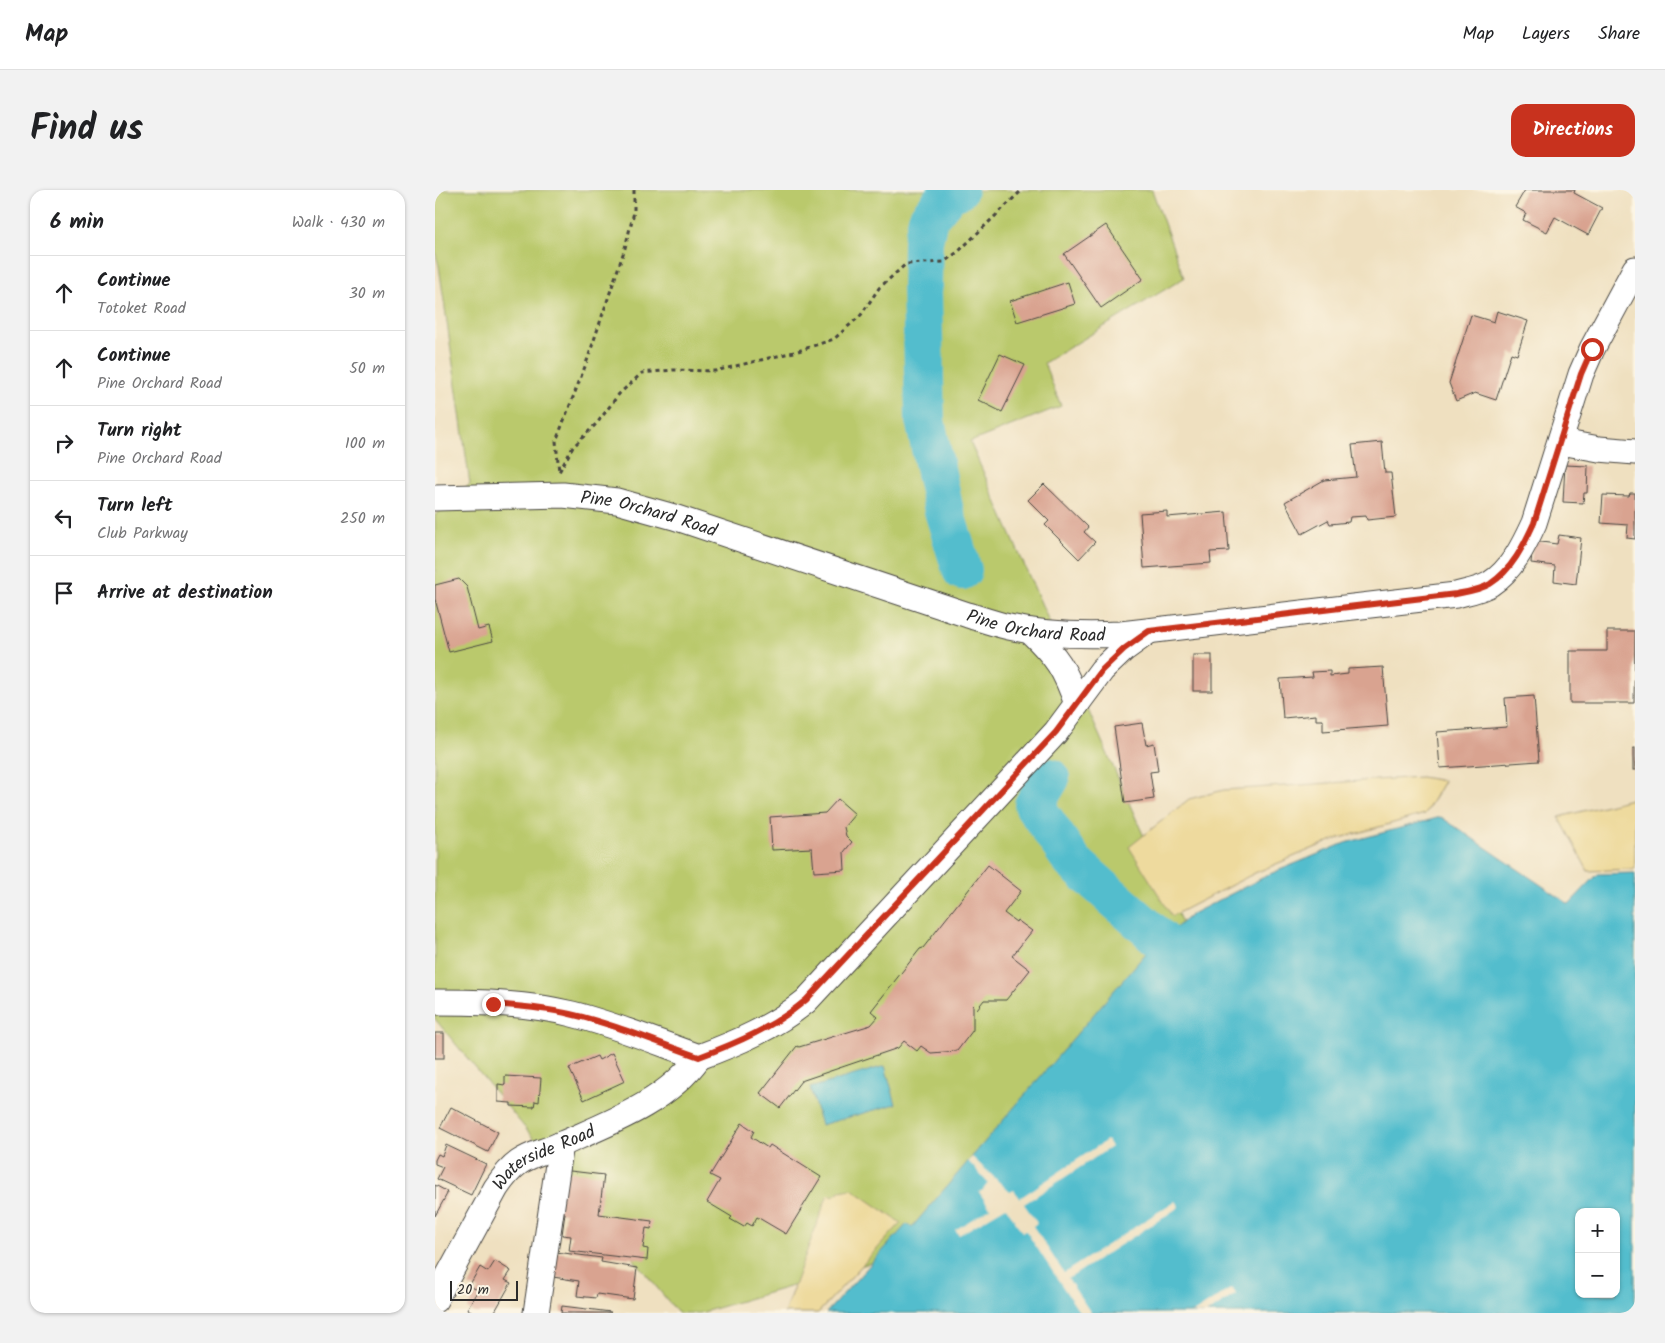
<!DOCTYPE html>
<html lang="en">
<head>
<meta charset="utf-8">
<style>
	:root { --surface:#fff; --page:#f2f2f2; --text:#202124; --muted:#757577; --line:#e0e0e0; --accent:#c8321e }
	body { margin:0; font-family:Kalam,sans-serif; background:var(--page); color:var(--text) }
	.controls { position:absolute; right:15px; bottom:15px; display:grid; overflow:hidden; border-radius:10px; box-shadow:0 1px 4px #0004 }
	.controls button { width:45px; height:45px; display:grid; place-items:center; padding:0; border:0; border-bottom:1px solid var(--line); background:var(--surface); color:var(--text); font:25px sans-serif }
	.scale { position:absolute; left:15px; bottom:12px; width:68px; box-sizing:border-box; padding-left:5px; border:2px solid #2b2b2b; border-top:0; font-size:14px; line-height:18px; white-space:nowrap; color:#2b2b2b; -webkit-text-stroke:4px #fcf5e5; paint-order:stroke }
	.stop { position:absolute; width:15px; height:15px; margin:-11px; border:4px solid #c8321e; border-radius:50%; background:#fff }
	.stop.end { background:#c8321e; border-color:#fff; box-shadow:0 1px 5px #0008 }
	.list { margin:0; padding:0; list-style:none }
	h2 { display:flex; justify-content:space-between; align-items:center; height:65px; margin:0; padding:0 20px; font-size:21px }
	h2 small { font-size:16px; font-weight:400; color:var(--muted) }
	.list li { display:grid; grid-template-columns:32px 1fr auto; gap:15px; align-items:center; box-sizing:border-box; height:75px; padding:0 20px; border-top:1px solid var(--line) }
	.list b { display:block; font-size:19px; white-space:nowrap }
	.list p { margin:0; font-size:16px; white-space:nowrap; color:var(--muted) }
	.list em { font-size:16px; font-style:normal; color:var(--muted) }
	.icon { flex:none; width:28px; height:28px; fill:none; stroke:currentColor; stroke-width:2; stroke-linecap:round; stroke-linejoin:round }
	.map { position:relative; flex:none; width:1200px; height:1123px; overflow:hidden; border-radius:15px }
	header { display:flex; align-items:center; gap:30px; box-sizing:border-box; height:70px; padding:0 25px; background:var(--surface); border-bottom:1px solid var(--line) }
	header strong { font-size:24px }
	nav { display:flex; gap:28px; margin-inline-start:auto; font-size:18px }
	.intro { display:flex; align-items:center; justify-content:space-between; box-sizing:border-box; height:120px; padding:0 30px }
	h1 { margin:0; font-size:35px }
	.button { padding:12px 22px; border-radius:15px; background:var(--accent); color:#fff; font-size:18px; font-weight:700 }
	main { display:flex; gap:30px; padding:0 30px }
	aside { flex:1; background:var(--surface); border-radius:15px; box-shadow:0 1px 4px #0004 }
	.map>svg:first-child { display:block }
	.green { fill:#bac96c; stroke:#727a4c }
	.sand { fill:#eeda9e; stroke:#8c8264 }
	.water { fill:#52bdcd; stroke:#3e747c; fill-rule:evenodd }
	.pier { fill:#efe0c0 }
	.lines { fill:none; stroke-linecap:round; stroke-linejoin:round }
	.river { stroke:#52bdcd; stroke-width:40 }
	.building { fill:#d9a390 }
	.street-casing { stroke:#484641; stroke-width:27 }
	.path { stroke:#484641; stroke-width:3; stroke-dasharray:4 4; stroke-linecap:butt }
	.street { stroke:#fff; stroke-width:25 }
	.route { stroke:#c8321e; stroke-width:6 }
	.labels { text-anchor:middle; stroke-width:5; stroke-linejoin:round; paint-order:stroke }
	.street-label { font-size:18px; fill:#2b2b2b; stroke:#fcf5e5 }
</style>
</head>
<body>
<header>
<strong>Map</strong>
<nav><a>Map</a><a>Layers</a><a>Share</a></nav>
</header>
<div class="intro"><h1>Find us</h1><a class="button">Directions</a></div>
<main>
<aside>
<h2>6 min<small>Walk · 430 m</small></h2>
<ul class="list">
<li><svg class="icon" aria-label="ahead" viewBox="0 0 24 24"><path d="M12 20V5M6 11l6-6 6 6"/></svg><div><b>Continue</b><p>Totoket Road</p></div><em>30 m</em></li>
<li><svg class="icon" aria-label="ahead" viewBox="0 0 24 24"><path d="M12 20V5M6 11l6-6 6 6"/></svg><div><b>Continue</b><p>Pine Orchard Road</p></div><em>50 m</em></li>
<li><svg class="icon" aria-label="right" viewBox="0 0 24 24"><path d="M7 20v-9h11M14 6l5 5-5 5"/></svg><div><b>Turn right</b><p>Pine Orchard Road</p></div><em>100 m</em></li>
<li><svg class="icon" aria-label="left" viewBox="0 0 24 24"><path d="M17 20v-9H6M10 6l-5 5 5 5"/></svg><div><b>Turn left</b><p>Club Parkway</p></div><em>250 m</em></li>
<li><svg class="icon" aria-label="arrive" viewBox="0 0 24 24"><path d="M6 21V4h12l-3 4 3 4H6"/></svg><div><b>Arrive at destination</b></div></li>
</ul>
</aside>
<div class="map">
<svg width="1200" height="1123" viewBox="0 0 1200 1123">
	<rect width="100%" height="100%" fill="#fcf5e5"/>
	<filter id="ink" filterUnits="userSpaceOnUse"><feTurbulence type="fractalNoise" baseFrequency=".02" numOctaves="2"/><feDisplacementMap in="SourceGraphic" scale="10" xChannelSelector="R" yChannelSelector="G"/><feConvolveMatrix kernelMatrix="1 2 1 2 8 2 1 2 1" color-interpolation-filters="sRGB"/></filter>
	<filter id="wash" filterUnits="userSpaceOnUse"><feTurbulence type="fractalNoise" baseFrequency=".0096" numOctaves="4" result="noise"/><feDisplacementMap in="SourceGraphic" scale="20" xChannelSelector="R" yChannelSelector="G"/><feGaussianBlur stdDeviation="1.12" result="paint"/><feColorMatrix in="noise" values="0 0 0 0 0 0 0 0 0 0 0 0 0 0 0 0 0 1.4 0 .05"/><feComposite in="paint" operator="in"/></filter>
	<g filter="url(#wash)">
		<rect width="100%" height="100%" fill="#efe0c0"/>
		<polygon class="green" points="0,0 717,0 749,88 609,173 626,216 535,252 844,953 265,1123 243,1123 0,829 0,325 35,294 4,76 0,61"/>
		<g class="sand">
			<polygon points="986,587 1009,591 990,624 898,650 820,683 737,726 694,657 754,609 789,600"/>
			<polygon points="1200,608 1200,679 1153,681 1124,627"/>
			<polygon points="417,999 466,1033 383,1123 349,1123 393,1004 398,1006 405,1001"/>
		</g>
		<g class="water">
			<polygon points="507,0 543,0 529,3 518,11 500,31 497,65 478,64 482,19 500,7"/>
			<path d="M 1006,627 L 1134,714 L 1163,684 L 1200,683 L 1200,1123 L 391,1123 L 472,1034 L 477,1037 L 711,763 L 757,724 L 835,684 L 910,653 ZM 1144,1022 L 1181,1022 L 1181,1104 L 1144,1104 Z"/>
			<polygon points="450,876 461,914 386,935 375,898"/>
		</g>
		<g class="pier">
			<polygon points="672,950 676,957 589,1014 602,1033 598,1036 629,1083 740,1011 744,1017 633,1089 656,1123 645,1123 591,1041 587,1042 571,1017 524,1045 520,1040 555,1018 544,1002 548,1000 553,993 533,971 537,967 575,1002 579,1000 585,1008"/>
			<polygon points="797,1098 801,1104 772,1123 758,1123"/>
		</g>
		<g class="lines">
			<g class="river">
				<polyline points="523,0 513,4 493,29 488,52 487,98 490,230 509,321 527,380"/>
				<polyline points="615,588 599,615 637,671 726,750"/>
			</g>
		</g>
		<g id="blocks">
			<g class="building">
				<polygon points="1090,0 1140,0 1139,3 1167,18 1153,45 1120,27 1112,42 1088,30 1091,23 1080,17"/>
				<polygon points="671,35 708,89 666,118 629,64"/>
				<polygon points="633,92 640,114 582,132 575,111"/>
				<polygon points="1062,121 1093,131 1082,165 1076,163 1061,210 1040,203 1021,211 1014,193 1036,125 1059,132"/>
				<polygon points="565,164 590,175 567,222 543,210"/>
				<polygon points="947,252 950,283 956,283 961,327 932,330 931,326 915,327 914,332 895,334 893,330 867,344 850,312 889,290 921,287 917,255"/>
				<polygon points="1130,275 1153,276 1152,303 1149,303 1148,313 1128,312"/>
				<polygon points="609,294 653,337 649,342 660,352 644,369 610,335 614,331 593,310"/>
				<polygon points="1195,303 1200,303 1200,349 1192,348 1193,335 1166,333 1168,305 1194,306"/>
				<polygon points="732,321 732,327 791,322 794,361 775,362 776,373 709,378 705,323"/>
				<polygon points="1124,345 1146,348 1141,394 1119,391 1120,376 1096,373 1098,351 1122,354"/>
				<polygon points="24,389 32,397 43,440 54,437 58,451 14,462 0,409 0,395"/>
				<polygon points="1172,441 1200,441 1199,513 1135,513 1135,461 1172,461"/>
				<rect x="758" y="465" width="19" height="36"/>
				<polygon points="948,477 953,536 888,541 888,530 881,530 881,525 848,528 845,489 878,487 877,482 895,481 895,486 913,484 913,479"/>
				<polygon points="1099,506 1104,571 1005,578 1002,542 1072,537 1070,508"/>
				<polygon points="707,533 711,555 719,553 723,581 715,582 719,609 690,613 679,537"/>
				<rect x="1198" y="558" width="2" height="22"/>
				<polygon points="403,609 420,624 409,637 411,646 417,652 409,662 410,680 379,682 377,658 337,660 335,627 390,623"/>
				<polygon points="553,675 586,701 569,723 581,732 582,730 597,741 577,766 595,780 571,810 549,810 542,819 538,815 538,840 522,861 496,863 486,856 482,861 469,851 463,858 366,891 345,918 325,903 362,856 364,857 436,835 443,827 436,821 485,759 488,758"/>
				<rect x="0" y="843" width="9" height="25"/>
				<polygon points="177,863 190,891 149,910 134,878 162,866 164,870"/>
				<polygon points="70,886 106,888 104,912 100,911 99,917 76,916 76,913 63,912 63,894 70,895"/>
				<polygon points="16,917 63,942 53,962 5,938"/>
				<polygon points="307,933 319,941 316,947 333,958 335,955 386,987 351,1044 322,1027 317,1036 312,1033 309,1037 295,1029 297,1027 272,1012 285,990 275,985"/>
				<polygon points="11,955 51,974 36,1005 2,989 8,977 0,974 0,970 3,964 7,966"/>
				<polygon points="127,980 169,985 164,1024 217,1031 216,1039 211,1038 208,1058 213,1059 212,1070 134,1061 136,1046 127,1045 130,1023 122,1022"/>
				<polygon points="0,995 11,1001 12,1004 0,1026"/>
				<polygon points="121,1062 167,1068 166,1072 202,1078 198,1109 162,1104 161,1108 142,1106 144,1091 118,1087"/>
				<polygon points="60,1071 76,1081 70,1090 76,1093 59,1123 40,1123 32,1119 43,1100 34,1096 45,1077 53,1082"/>
				<polygon points="127,1116 176,1122 175,1123 126,1123"/>
			</g>
		</g>
	</g>
	<g filter="url(#ink)">
		<use href="#blocks" fill-opacity="0" stroke="#484641" stroke-width="1"/>
		<g class="lines">
			<g class="street-casing">
				<g id="street">
					<polyline points="1126,252 1164,259 1200,262"/>
					<path id="s1" d="M 0,308 L 128,305 L 182,311 L 239,327 L 533,425 C 546,429 560,434 574,437 C 611,445 648,446 686,444 L 1021,405 C 1032,402 1045,400 1055,394 C 1077,380 1089,355 1099,333 L 1146,184 L 1157,159 L 1200,79"/>
					<path d="M 595,441 C 622,467 630,479 642,514"/>
					<path d="M 0,812 C 45,812 93,813 137,824 C 180,835 222,852 264,867 C 302,853 339,837 371,811 L 621,542 L 667,480 L 689,459 L 714,441"/>
					<path id="s2" d="M 0,1110 L 61,998 C 84,964 95,968 129,953 C 177,932 233,911 264,867"/>
					<polyline points="101,1123 126,954"/>
				</g>
			</g>
			<polyline class="path" points="199,0 199,22 190,58 151,174 121,251 124,282 138,257 163,232 184,204 207,183 238,180 280,181 363,161 399,149 426,125 444,98 471,74 509,72 524,61 587,0"/>
			<use href="#street" class="street"/>
		</g>
	</g>
	<g class="lines" filter="url(#ink)">
		<path class="route" d="M 58,814 C 84,816 110,818 135,824 C 179,834 221,852 264,867 C 302,853 339,837 371,810 L 621,542 L 667,480 L 689,459 L 714,441 L 1021,404 C 1032,402 1045,400 1055,394 C 1077,380 1089,355 1099,333 L 1146,184 L 1157,159"/>
	</g>
	<g class="labels">
		<g class="street-label">
			<text dy="6" stroke="none"><textPath href="#s1" startOffset="216">Pine Orchard Road</textPath></text>
			<text dy="6" stroke="none"><textPath href="#s1" startOffset="621">Pine Orchard Road</textPath></text>
			<text dy="6" stroke="none"><textPath href="#s2" startOffset="186">Waterside Road</textPath></text>
		</g>
	</g>
</svg>
<div class="controls">
<button>+</button>
<button>−</button>
</div>
<div class="scale">20 m</div>
<div class="stop" style="left:1157px;top:159px"></div>
<div class="stop end" style="left:58px;top:814px"></div>
</div>
</main>
</body>
</html>
